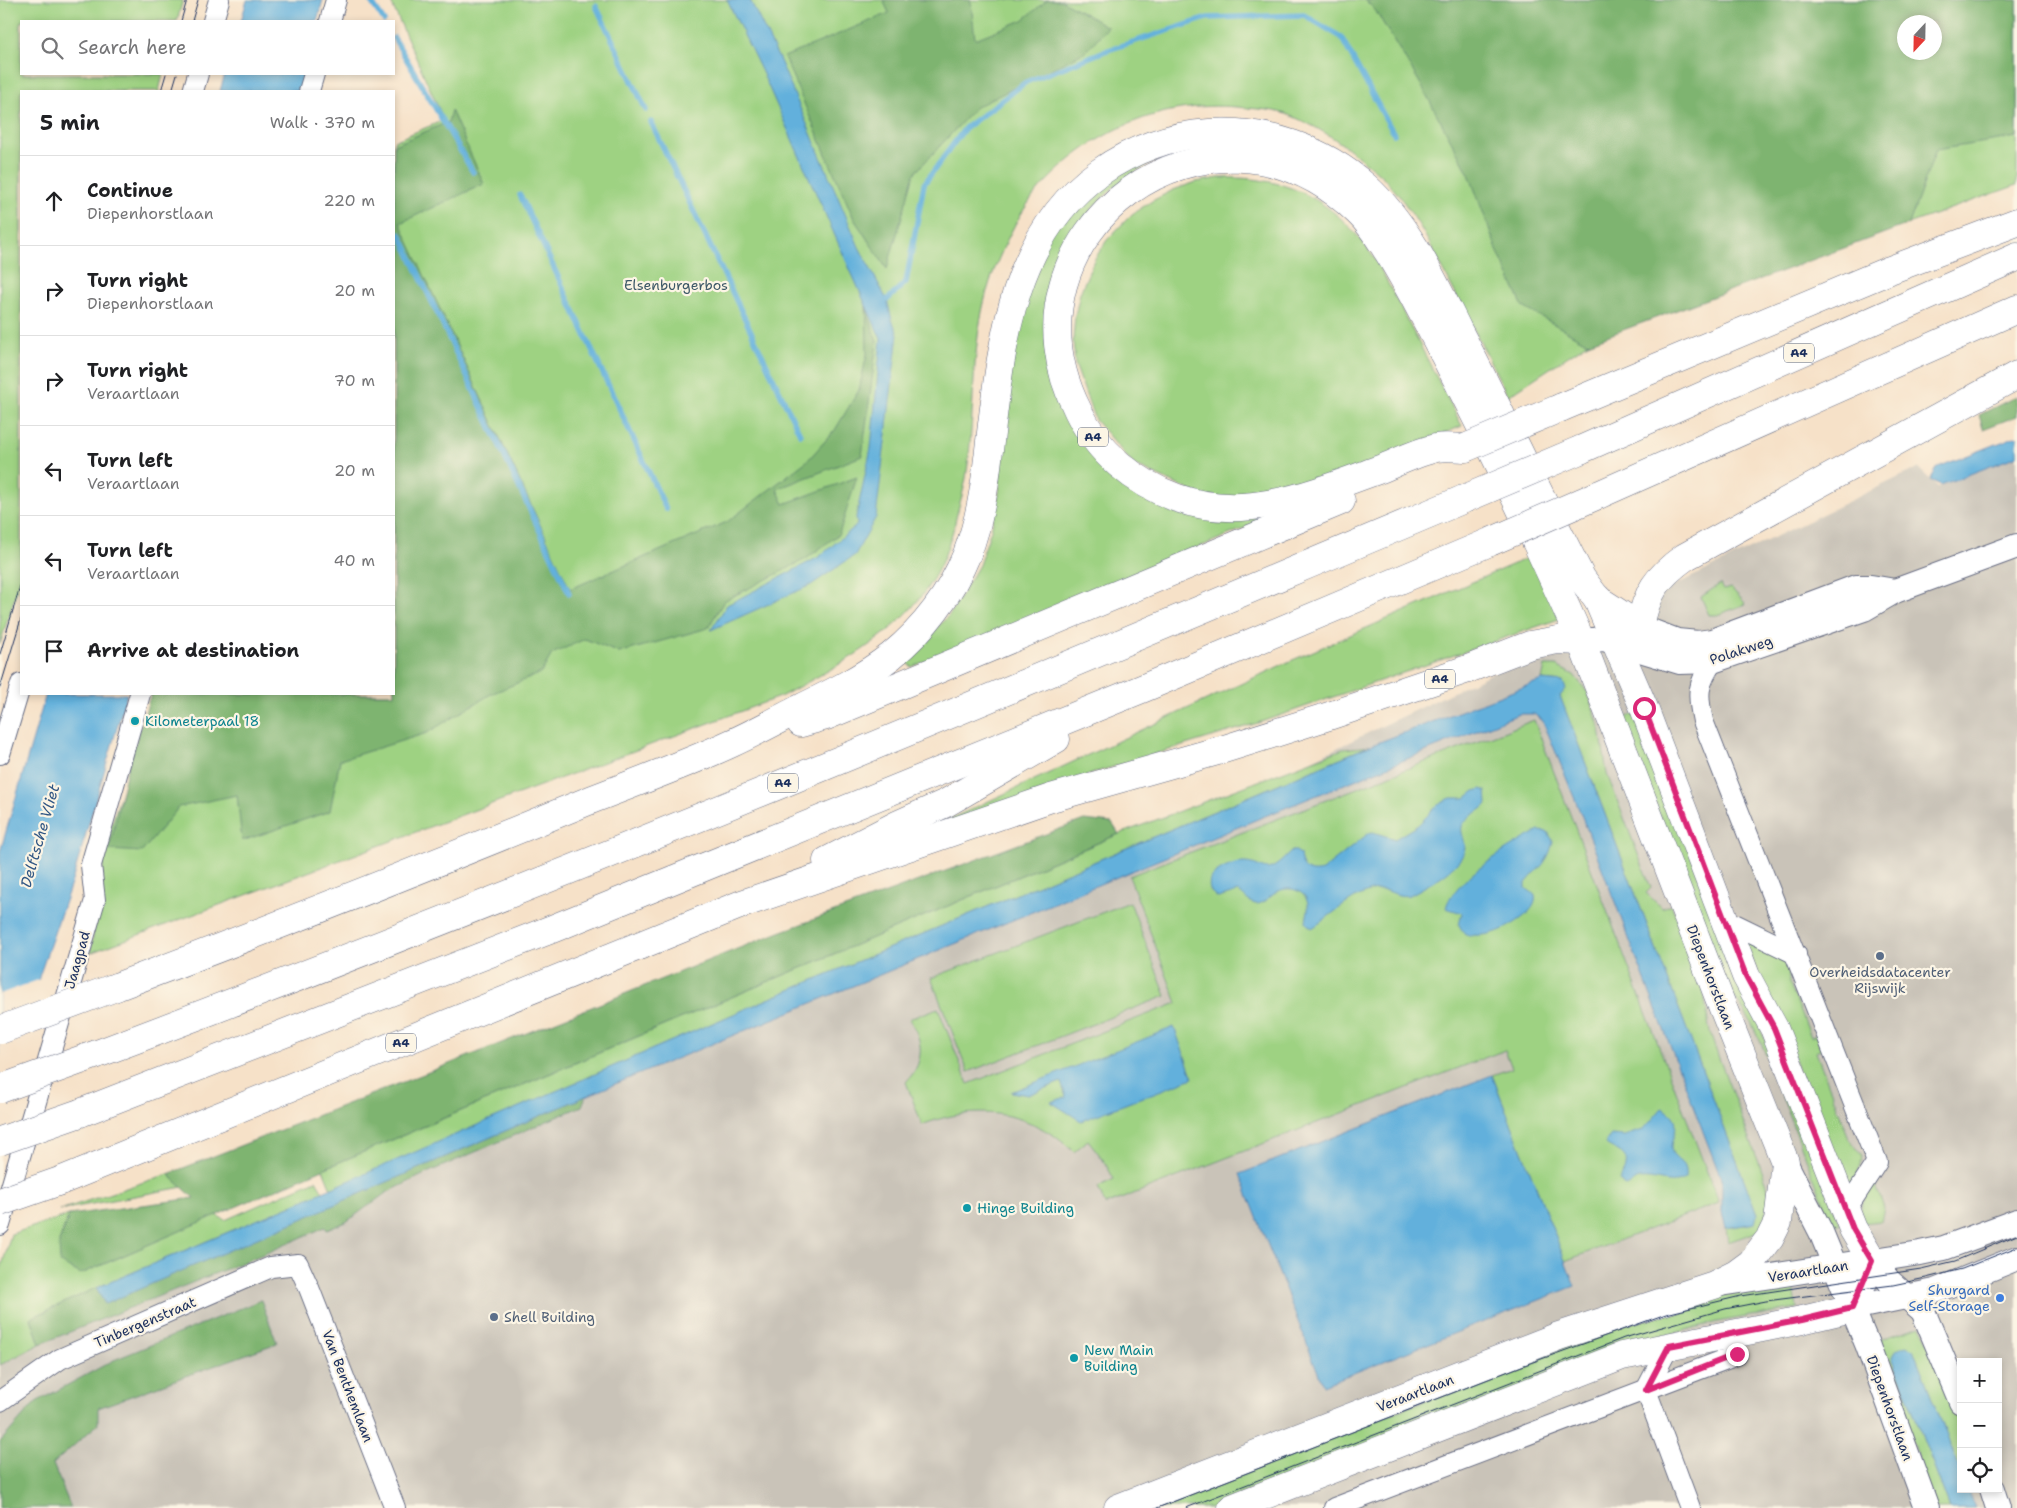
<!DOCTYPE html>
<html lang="en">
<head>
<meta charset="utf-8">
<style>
	:root { --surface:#fff; --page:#f2f2f2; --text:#202124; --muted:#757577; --line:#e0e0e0 }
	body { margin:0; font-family:"Shantell Sans",sans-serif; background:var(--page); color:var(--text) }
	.controls { position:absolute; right:15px; bottom:15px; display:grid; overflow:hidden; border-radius:0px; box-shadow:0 2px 8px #0003 }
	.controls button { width:45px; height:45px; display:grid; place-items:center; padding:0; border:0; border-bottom:1px solid var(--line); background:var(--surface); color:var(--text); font:25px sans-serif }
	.compass { position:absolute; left:1897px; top:15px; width:45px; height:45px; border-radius:50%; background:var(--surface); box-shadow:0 2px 8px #0003; rotate:202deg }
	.stop { position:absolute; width:15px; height:15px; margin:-11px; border:4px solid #db2777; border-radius:50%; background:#fff }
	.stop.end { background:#db2777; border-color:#fff; box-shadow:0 1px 5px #0008 }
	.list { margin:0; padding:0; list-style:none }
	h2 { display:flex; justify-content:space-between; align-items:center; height:65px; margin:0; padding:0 20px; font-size:21px }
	h2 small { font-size:16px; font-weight:400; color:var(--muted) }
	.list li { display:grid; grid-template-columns:32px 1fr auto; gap:15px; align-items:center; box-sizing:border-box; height:90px; padding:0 20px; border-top:1px solid var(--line) }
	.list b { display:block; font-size:19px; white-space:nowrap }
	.list p { margin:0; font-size:16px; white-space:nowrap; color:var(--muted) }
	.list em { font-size:16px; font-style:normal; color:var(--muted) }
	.icon { flex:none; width:28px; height:28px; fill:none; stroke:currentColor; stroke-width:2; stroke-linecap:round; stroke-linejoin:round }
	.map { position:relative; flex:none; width:2017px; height:1508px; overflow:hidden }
	.search { position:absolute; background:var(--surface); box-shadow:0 2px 8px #0003; left:20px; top:20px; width:375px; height:55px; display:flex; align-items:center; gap:12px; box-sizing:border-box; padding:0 18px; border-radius:0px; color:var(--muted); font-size:19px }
	.panel { position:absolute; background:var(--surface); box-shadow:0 2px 8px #0003; left:20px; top:90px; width:375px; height:605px; border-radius:0px }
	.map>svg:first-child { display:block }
	.industrial { fill:#c9c3b8; fill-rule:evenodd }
	.green { fill:#9ed282; stroke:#5c8070; fill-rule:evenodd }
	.forest { fill:#7eb470; stroke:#4c7267; fill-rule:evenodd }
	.water { fill:#62b0dc; stroke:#3e709d }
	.pier { fill:#f6e1c8 }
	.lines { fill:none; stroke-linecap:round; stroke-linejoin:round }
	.stream { stroke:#62b0dc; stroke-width:5.5 }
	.minor-casing { stroke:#686d83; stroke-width:22 }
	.tertiary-casing { stroke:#686d83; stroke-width:26 }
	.secondary-casing { stroke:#686d83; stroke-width:29 }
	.motorway-casing { stroke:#686d83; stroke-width:29 }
	.minor { stroke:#fff; stroke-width:20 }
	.tertiary { stroke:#fff; stroke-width:24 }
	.secondary { stroke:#fff; stroke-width:28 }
	.motorway { stroke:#fff; stroke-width:28 }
	.tram { stroke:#1b2f5e; stroke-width:1 }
	.motorway-bridge-casing { stroke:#686d83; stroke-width:29; stroke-linecap:butt }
	.motorway-bridge { stroke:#fff; stroke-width:28 }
	.route { stroke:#db2777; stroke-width:6 }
	.culture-dot { fill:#0f9aa8; stroke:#fcf5e5; stroke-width:2 }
	.service-dot { fill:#5c6f8a; stroke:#fcf5e5; stroke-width:2 }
	.shop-dot { fill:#3f7fe0; stroke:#fcf5e5; stroke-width:2 }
	.labels { text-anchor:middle; stroke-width:4.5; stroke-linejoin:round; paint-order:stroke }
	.shield { fill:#fcf5e5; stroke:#5e6a86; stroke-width:1 }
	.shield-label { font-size:12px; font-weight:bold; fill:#1b2f5e }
	.park-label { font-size:14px; fill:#3c5867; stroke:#fcf5e5 }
	.street-label { font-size:14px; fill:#1b2f5e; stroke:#fcf5e5 }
	.culture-label { font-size:14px; fill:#0d838f; stroke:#fcf5e5; text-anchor:start }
	.service-label { font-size:14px; fill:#4e5e75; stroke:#fcf5e5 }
	.shop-label { font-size:14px; fill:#366cbe; stroke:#fcf5e5; text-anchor:end }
	.water-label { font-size:15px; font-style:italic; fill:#305684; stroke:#fcf5e5 }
</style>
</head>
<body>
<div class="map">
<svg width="2017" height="1508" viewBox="0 0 2017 1508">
	<rect width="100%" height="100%" fill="#fcf5e5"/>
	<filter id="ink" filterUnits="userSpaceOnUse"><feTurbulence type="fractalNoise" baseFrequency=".02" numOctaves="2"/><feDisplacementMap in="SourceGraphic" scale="10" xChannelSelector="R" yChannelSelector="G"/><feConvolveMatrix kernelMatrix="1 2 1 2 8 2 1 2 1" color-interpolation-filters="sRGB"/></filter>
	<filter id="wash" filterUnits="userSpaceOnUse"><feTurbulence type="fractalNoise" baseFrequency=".0096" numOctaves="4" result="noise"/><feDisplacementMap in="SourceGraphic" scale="20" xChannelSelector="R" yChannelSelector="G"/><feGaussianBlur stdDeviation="1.12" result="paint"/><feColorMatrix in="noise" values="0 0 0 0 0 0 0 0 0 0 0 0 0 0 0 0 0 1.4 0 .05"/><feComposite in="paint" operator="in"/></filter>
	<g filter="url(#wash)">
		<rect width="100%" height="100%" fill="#f6e1c8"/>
		<path class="industrial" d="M 2017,456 L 2017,1508 L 0,1508 L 0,1355 L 192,1277 L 487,1139 L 963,928 L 1918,468 L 1938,487 ZM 1961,1362 L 1998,1362 L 1998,1489 L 1961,1489 Z"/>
		<g class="green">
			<polygon points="0,0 183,0 177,21 21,21 21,74 163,74 159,91 21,91 21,577 0,644"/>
			<path d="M 390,0 L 2017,0 L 2017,185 L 1585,340 L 1588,343 L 1508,396 C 1489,359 1470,322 1451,285 C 1432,247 1414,211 1385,179 C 1378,172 1369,165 1361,159 C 1339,140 1313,124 1286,114 C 1271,109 1253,109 1237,107 C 1160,101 1094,130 1041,187 C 1021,209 1006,240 995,268 C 968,334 977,409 966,478 C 964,490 960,502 957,514 C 952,537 945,559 933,579 C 899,636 839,665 782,696 L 90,953 L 102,886 L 104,849 L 152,694 L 394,694 L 394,141 L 444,120 ZM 1904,22 L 1934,22 L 1934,52 L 1904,52 Z"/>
			<path d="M 1229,143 C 1211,145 1191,146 1174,153 C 1098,181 1046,250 1046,331 C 1046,357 1050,389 1064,412 C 1071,423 1102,448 1113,458 C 1129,473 1145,492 1163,505 C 1167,508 1172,509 1177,511 C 1212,524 1244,518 1281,513 L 912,667 L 905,661 L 950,614 L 979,565 L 991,530 L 999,493 L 1011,341 L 1046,235 L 1137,155 Z"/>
			<path d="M 1219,178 C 1292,175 1340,204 1378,264 L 1462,426 L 1308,490 L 1209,499 L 1134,465 L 1095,420 L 1075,364 L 1073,340 L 1075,316 L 1080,293 L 1094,260 L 1107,240 L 1132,214 L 1152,201 L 1173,190 L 1196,182 Z"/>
			<polygon points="1530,557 1562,618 1258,723 1103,770 905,840 1288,662"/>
			<polygon points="1720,584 1723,590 1731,588 1746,604 1717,615 1709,615 1701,597"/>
			<polygon points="1545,666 1556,666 1574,675 1588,693 1600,729 1607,774 1651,888 1646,893 1662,908 1671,904 1703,985 1709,1028 1714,1045 1767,1184 1769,1198 1762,1230 1728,1242 1726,1228 1755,1223 1757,1214 1560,696 1565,688 1563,682 1542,680"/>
			<polygon points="1635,714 1750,1003 1840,1224 1832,1225 1762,1045 1750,1020 1725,984 1622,718"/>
			<path d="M 1534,720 L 1719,1203 L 1565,1261 L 1492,1075 L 1512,1068 L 1505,1050 L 1105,1205 L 1098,1187 L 1114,1179 L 1102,1158 L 1088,1140 L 1074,1152 C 1031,1111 977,1103 922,1125 L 906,1082 C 925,1062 924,1041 909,1019 L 938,1008 L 968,1084 L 1177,1003 L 1129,876 Z"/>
			<polygon points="1369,746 766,1000 331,1189 323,1169 1119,834 1343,749"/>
			<polygon points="1130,902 1166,996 968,1072 931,978"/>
			<polygon points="1743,937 1788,963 1789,982 1811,1037 1817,1035 1822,1049 1816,1052 1849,1138 1862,1155 1861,1165 1849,1191"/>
			<polygon points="168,1174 183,1187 60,1210"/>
			<polygon points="316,1180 323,1192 96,1288 31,1318 40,1344 0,1365 0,1273 11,1234 69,1215 59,1242 81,1274 216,1215 225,1220"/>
			<polygon points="1874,1180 1884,1208 1881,1221 1863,1223 1860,1211 1872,1181"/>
			<polygon points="1793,1279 1797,1308 1717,1322 1653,1339 1250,1490 1211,1508 1146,1508 1627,1323 1681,1305"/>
			<polygon points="1921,1326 1935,1353 1961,1418 1961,1472 1913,1349 1892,1357 1950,1508 1935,1508 1877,1340"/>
		</g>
		<g class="forest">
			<polygon points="883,0 969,0 971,2 975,39 1023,20 1047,0 1061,0 1108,27 1085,52 976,107 914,174 887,269 854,219 784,57 889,13"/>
			<path d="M 1365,0 L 2017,0 L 2017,137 L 1936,150 L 1909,224 L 1588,343 L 1523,307 L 1497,250 L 1469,174 L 1420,83 L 1375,10 ZM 1904,22 L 1934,22 L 1934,52 L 1904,52 Z"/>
			<polygon points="451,110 484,184 400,223 570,589 727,522 808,460 835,430 859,390 867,354 866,306 877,342 862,456 777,489 784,504 857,477 839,534 806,559 724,601 708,628 619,653 585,639 552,654 541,673 491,694 427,733 340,760 330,811 242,841 237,795 179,807 142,852 109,850 128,765 151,694 394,694 394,145 448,122"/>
			<polygon points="2017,396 2017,416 1983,429 1979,415"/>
			<polygon points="1084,820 1112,823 1119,834 323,1169 81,1274 60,1263 59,1242 69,1215 194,1198 168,1174 444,1066 777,933"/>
			<polygon points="586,1096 582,1106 429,1172 386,1193 346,1222 327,1230 325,1227 271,1251 40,1344 31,1318 96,1288 105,1303"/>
			<polygon points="261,1300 277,1343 98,1408 98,1424 53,1464 71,1508 0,1508 0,1442 36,1402 114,1360"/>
		</g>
		<g class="water">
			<polygon points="247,0 323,0 317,21 241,21"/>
			<polygon points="727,0 750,0 781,63 859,247 887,300 892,320 898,334 876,517 855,555 811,585 711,630 727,605 819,557 857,525 856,517 871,448 881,339 762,72"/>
			<polygon points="225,74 305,74 301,91 220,91"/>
			<polygon points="2017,436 2017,456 1941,485 1930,480 1938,467"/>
			<polygon points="1542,680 1563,682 1566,689 1560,696 1757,1214 1755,1223 1726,1228 1722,1213 1722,1181 1585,824 1543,721 1534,714 1519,714 1265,816 586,1096 105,1304 96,1288 323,1192 766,1000 1369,746"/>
			<polygon points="46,694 127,694 72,881 40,974 0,1114 0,852"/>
			<path d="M 1482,789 L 1486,791 L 1487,804 C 1481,812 1468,815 1463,824 C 1459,831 1465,839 1465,847 C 1464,867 1426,886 1410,895 C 1397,898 1392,890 1380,890 C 1357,890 1330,917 1312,928 L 1306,923 C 1306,917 1309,910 1308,904 C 1306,890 1288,885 1277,892 C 1270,896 1266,903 1257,904 C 1248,904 1245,895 1238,892 L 1218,898 C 1210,892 1208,889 1210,879 C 1219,868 1238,860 1252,864 C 1259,865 1264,871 1271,868 C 1279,865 1286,856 1292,851 L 1296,851 L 1300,854 C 1301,868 1308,875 1322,871 L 1369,833 L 1373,832 L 1395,839 L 1418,825 L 1441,802 L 1451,798 L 1466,798 L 1475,791 Z"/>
			<path d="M 1539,831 L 1548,832 L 1553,841 C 1548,864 1540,866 1526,883 L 1526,888 C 1529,891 1534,893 1535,896 C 1539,912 1505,930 1493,933 C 1483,936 1474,935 1465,935 L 1459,925 L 1462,913 L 1446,908 C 1451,881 1515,843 1539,831 Z"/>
			<polygon points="1174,1027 1193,1078 1081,1121 1051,1102 1066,1097 1061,1082 1028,1095 1011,1092"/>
			<polygon points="1492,1075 1575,1286 1323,1385 1240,1174"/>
			<path d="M 1662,1108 C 1690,1121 1666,1139 1672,1152 C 1677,1164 1687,1160 1685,1178 C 1674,1188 1655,1177 1641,1179 C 1636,1179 1632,1184 1627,1187 L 1619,1181 C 1621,1176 1626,1172 1626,1166 C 1629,1152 1613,1150 1606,1144 L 1607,1140 L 1611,1135 L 1624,1136 L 1643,1130 Z"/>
			<polygon points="1906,1346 1913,1349 1961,1472 1961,1489 1967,1489 1975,1508 1950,1508 1892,1357 1895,1350"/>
		</g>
		<polygon class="pier" points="41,979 2,1115 0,1116 0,994"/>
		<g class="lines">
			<g class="stream">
				<polyline points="370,0 384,21"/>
				<polyline points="596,6 646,110"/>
				<polyline points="394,38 473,172"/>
				<polyline points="651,122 800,434"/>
				<polyline points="520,195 666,509"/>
				<polyline points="400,234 569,593"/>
				<polyline points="887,300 906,282 924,184 965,128 1026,82 1105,51 1207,18 1304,15 1341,37 1394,134"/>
			</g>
		</g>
	</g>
	<g filter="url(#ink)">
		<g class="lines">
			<g class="minor-casing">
				<g id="minor">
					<polyline points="213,21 219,0"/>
					<polyline points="330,21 336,0"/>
					<polyline points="193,91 198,74"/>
					<polyline points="309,91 314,74"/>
					<path d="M 1713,661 C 1697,685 1697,694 1703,721 L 1877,1162 L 1845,1211"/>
					<polyline points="0,754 21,684"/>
					<polyline points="1724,919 1796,954"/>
					<polyline points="0,1225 95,900 91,865 140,694"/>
					<polyline points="1646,1390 1690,1508"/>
					<polyline points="1646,1390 1669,1346"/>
					<polyline points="0,1401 60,1359 271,1267 298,1264 309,1288 395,1508"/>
					<polyline points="1334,1508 1737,1355"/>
				</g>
			</g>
			<g class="tertiary-casing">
				<g id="tertiary">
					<polyline points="1640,627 1677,641 1698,643 1712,641 1856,587 1871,587 1895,591"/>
					<polyline points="1581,641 1604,639 1680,662 1713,661 1864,609 1895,591 2017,546"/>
					<polyline points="1785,1162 1821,1232 1867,1344 1927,1508"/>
					<polyline points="1872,1261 1889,1281 1923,1311 1961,1402"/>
					<polyline points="1720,1284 1920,1253 1944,1248 2017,1221"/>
					<polyline points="1852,1308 1935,1291 2017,1258"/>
					<polyline points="1992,1489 1998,1508"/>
				</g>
			</g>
			<g class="secondary-casing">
				<g id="secondary">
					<polyline points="1118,1508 1559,1336 1714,1285 1736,1274 1751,1263 1770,1238 1778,1222 1785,1162 1723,1008 1581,641"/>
					<polyline points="1232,1508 1622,1356 1802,1320 1852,1308 1872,1261 1853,1229 1774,1028 1746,976 1644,708 1616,643"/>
				</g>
			</g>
			<g class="motorway-casing">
				<g id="motorway">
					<polyline points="1560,408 1890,270 2017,222"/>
					<path d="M 1465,448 C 1456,448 1445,446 1436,448 C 1418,452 1400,461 1383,468 C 1317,492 1247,523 1177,498 C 1133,482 1098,452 1078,411 C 988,234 1211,69 1358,212 C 1371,224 1379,238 1388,252 C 1406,281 1421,310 1436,339 C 1488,438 1536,539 1581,641"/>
					<polyline points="1580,450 2017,257"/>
					<polyline points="1598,495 2017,309"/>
					<polyline points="1597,598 1616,643"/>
					<polyline points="801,723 826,716 903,684 1341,501"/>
					<polyline points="827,861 899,824 946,803 1056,739"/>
					<path d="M 116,987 C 276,927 435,864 593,799 C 639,781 687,764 732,743 C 754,733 776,721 799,709 C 830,694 863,678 891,656 C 924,629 951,593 967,554 C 980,520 985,486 989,450 C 1001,349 1010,236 1100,172 C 1131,150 1171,135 1209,133 C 1266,129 1323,149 1366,187 C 1408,225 1433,280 1458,330 C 1501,412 1539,496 1582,579 L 1597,599 L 1640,627 C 1646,593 1657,577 1685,557 L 2017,375"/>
					<path d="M 97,1054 C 557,881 1011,690 1464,499"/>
					<polyline points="80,1113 552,929 1144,688 1490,542"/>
					<polyline points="60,1181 742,904 1051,798 1221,750 1329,716 1468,669 1530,645 1558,640 1581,641"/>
				</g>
			</g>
			<use href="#minor" class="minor"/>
			<use href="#tertiary" class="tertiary"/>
			<use href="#secondary" class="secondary"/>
			<use href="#motorway" class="motorway"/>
			<g class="tram">
				<polyline points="181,21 187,0"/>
				<polyline points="192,21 198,0"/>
				<polyline points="161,91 166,74"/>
				<polyline points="172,91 177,74"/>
				<polyline points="0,654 21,583"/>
				<polyline points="0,688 21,619"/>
				<polyline points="1157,1508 1522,1366 1666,1314 1741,1296 1921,1269 1955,1261 2017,1235"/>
				<polyline points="1186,1508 1624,1338 1725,1309 1766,1301 1893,1285 1926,1278 1962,1269 2017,1247"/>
			</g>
			<g class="motorway-bridge-casing">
				<g id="motorway-bridge">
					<polyline points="1465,448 1560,408"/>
					<polyline points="1464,499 1580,450"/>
					<polyline points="1490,542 1598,495"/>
					<polyline points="0,1030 116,987"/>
					<polyline points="0,1089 97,1054"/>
					<polyline points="0,1141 80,1113"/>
					<polyline points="0,1202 60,1181"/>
				</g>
			</g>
			<use href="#motorway-bridge" class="motorway-bridge"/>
		</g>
	</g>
	<g class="lines" filter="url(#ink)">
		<polyline class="route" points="1644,708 1746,976 1774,1028 1853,1229 1872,1261 1852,1308 1802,1320 1669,1346 1646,1390 1737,1354"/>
	</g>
	<g class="culture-dot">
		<circle cx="135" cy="721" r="5"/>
		<circle cx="967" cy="1208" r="5"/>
		<circle cx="1074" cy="1358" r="5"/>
	</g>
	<g class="service-dot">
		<circle cx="1880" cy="956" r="5"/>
		<circle cx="494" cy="1317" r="5"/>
	</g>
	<circle class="shop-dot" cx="2000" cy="1298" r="5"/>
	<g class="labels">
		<g class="shield">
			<rect x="1784" y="343.5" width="30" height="19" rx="4"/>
			<rect x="1078" y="427.5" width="30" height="19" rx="4"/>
			<rect x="1425" y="669.5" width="30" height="19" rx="4"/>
			<rect x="768" y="773.5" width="30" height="19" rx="4"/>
			<rect x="386" y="1033.5" width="30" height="19" rx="4"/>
		</g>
		<g class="shield-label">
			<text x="1799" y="357">A4</text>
			<text x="1093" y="441">A4</text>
			<text x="1440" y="683">A4</text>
			<text x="783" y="787">A4</text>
			<text x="401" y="1047">A4</text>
		</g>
		<g class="park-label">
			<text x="676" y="290">Elsenburgerbos</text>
		</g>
		<g class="street-label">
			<text transform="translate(1741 650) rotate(-18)" y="5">Polakweg</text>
			<text transform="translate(77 960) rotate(-74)" y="5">Jaagpad</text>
			<text transform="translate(1711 977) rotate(69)" y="5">Diepenhorstlaan</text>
			<text transform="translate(1808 1271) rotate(-9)" y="5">Veraartlaan</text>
			<text transform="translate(145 1322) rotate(-23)" y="5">Tinbergenstraat</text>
			<text transform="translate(348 1386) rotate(69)" y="5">Van Benthemlaan</text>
			<text transform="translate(1415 1393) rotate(-21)" y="5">Veraartlaan</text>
			<text transform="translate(1890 1408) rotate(70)" y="5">Diepenhorstlaan</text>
		</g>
		<g class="culture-label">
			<text x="145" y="726">Kilometerpaal 18</text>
			<text x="977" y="1213">Hinge Building</text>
			<text x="1084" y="1355">New Main<tspan x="1084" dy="16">Building</tspan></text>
		</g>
		<g class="service-label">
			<text x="1880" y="977">Overheidsdatacenter<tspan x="1880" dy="16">Rijswijk</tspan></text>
			<text x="504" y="1322" text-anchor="start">Shell Building</text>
		</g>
		<g class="shop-label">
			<text x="1990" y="1295">Shurgard<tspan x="1990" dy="16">Self-Storage</tspan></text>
		</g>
		<g class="water-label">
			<text transform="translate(40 836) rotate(-74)" y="5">Delftsche Vliet</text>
		</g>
	</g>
</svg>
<div class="controls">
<button>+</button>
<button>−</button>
<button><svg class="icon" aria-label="locate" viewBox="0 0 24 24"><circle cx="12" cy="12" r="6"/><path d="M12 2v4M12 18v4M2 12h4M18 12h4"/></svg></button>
</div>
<svg class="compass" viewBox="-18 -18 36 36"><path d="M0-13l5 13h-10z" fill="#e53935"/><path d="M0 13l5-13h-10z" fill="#757577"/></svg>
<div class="stop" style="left:1644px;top:708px"></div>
<div class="stop end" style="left:1737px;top:1354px"></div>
<div class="search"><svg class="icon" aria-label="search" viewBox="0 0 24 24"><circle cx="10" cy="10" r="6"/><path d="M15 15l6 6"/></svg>Search here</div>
<section class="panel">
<h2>5 min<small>Walk · 370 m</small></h2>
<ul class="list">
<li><svg class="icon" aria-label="ahead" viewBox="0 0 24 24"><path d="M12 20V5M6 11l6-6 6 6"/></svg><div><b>Continue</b><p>Diepenhorstlaan</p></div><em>220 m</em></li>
<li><svg class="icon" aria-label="right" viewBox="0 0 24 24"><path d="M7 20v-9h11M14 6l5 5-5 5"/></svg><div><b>Turn right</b><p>Diepenhorstlaan</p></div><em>20 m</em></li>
<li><svg class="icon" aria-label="right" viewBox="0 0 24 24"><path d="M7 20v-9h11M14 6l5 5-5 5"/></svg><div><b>Turn right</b><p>Veraartlaan</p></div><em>70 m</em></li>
<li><svg class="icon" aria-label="left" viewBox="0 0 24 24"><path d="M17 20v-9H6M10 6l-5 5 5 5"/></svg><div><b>Turn left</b><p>Veraartlaan</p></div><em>20 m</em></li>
<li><svg class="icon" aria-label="left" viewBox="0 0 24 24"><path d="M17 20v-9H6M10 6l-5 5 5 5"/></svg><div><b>Turn left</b><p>Veraartlaan</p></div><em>40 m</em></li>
<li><svg class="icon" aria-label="arrive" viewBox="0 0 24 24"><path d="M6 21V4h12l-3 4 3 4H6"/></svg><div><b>Arrive at destination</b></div></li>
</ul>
</section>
</div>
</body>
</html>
